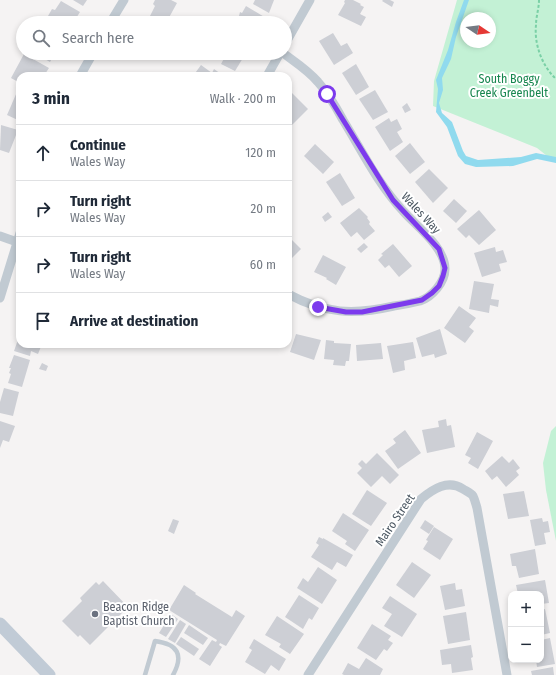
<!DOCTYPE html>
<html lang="en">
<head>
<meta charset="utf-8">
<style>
	:root { --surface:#fff; --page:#f6f6f7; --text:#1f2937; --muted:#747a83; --line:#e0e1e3 }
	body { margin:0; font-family:"Fira Sans Condensed",sans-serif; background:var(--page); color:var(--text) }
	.controls { position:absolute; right:12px; bottom:12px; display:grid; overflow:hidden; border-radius:8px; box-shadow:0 2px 6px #0003 }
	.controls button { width:36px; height:36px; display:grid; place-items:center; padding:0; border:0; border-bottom:1px solid var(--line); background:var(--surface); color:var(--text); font:20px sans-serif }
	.compass { position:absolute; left:460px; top:12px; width:36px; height:36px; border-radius:50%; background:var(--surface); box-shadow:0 2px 6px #0003; rotate:103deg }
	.stop { position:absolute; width:12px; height:12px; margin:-9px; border:3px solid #7c3aed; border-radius:50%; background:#fff }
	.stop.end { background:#7c3aed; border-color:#fff; box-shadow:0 1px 4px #0008 }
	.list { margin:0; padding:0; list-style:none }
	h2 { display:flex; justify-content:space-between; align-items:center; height:52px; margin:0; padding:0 16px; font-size:17px }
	h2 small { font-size:13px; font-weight:400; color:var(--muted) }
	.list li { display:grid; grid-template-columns:26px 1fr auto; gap:12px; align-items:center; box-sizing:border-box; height:56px; padding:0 16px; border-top:1px solid var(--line) }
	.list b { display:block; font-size:15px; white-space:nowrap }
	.list p { margin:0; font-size:13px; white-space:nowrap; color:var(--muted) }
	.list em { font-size:13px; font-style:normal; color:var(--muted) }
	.icon { flex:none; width:22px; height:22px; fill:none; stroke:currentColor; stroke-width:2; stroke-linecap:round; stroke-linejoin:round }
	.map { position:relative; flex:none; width:556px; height:675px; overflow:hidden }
	.search { position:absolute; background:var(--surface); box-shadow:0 2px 6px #0003; left:16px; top:16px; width:276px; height:44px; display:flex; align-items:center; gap:10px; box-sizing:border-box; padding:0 14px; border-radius:22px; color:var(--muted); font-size:15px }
	.panel { position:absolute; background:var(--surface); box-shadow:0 2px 6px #0003; left:16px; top:72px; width:276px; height:276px; border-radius:12px }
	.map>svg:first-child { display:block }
	.green { fill:#c3f1d5; fill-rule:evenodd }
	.water { fill:#90daee }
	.building { fill:#cdcfd5 }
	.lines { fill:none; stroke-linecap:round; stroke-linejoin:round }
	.path { stroke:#7ad0a6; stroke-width:2; stroke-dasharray:3 2; stroke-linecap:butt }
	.service { stroke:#c1cad2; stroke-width:4.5 }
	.minor { stroke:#c1cad2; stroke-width:9 }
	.secondary { stroke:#c1cbd6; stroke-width:13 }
	.route { stroke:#7c3aed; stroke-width:5 }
	.worship-dot { fill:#6b7280; stroke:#fff; stroke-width:1.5 }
	.labels { text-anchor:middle; stroke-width:4; stroke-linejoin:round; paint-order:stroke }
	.park-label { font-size:12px; fill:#17864f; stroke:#fff }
	.street-label { font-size:12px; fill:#4a5661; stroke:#fff }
	.worship-label { font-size:12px; fill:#5b616d; stroke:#fff; text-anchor:start }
</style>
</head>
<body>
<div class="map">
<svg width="556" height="675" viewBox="0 0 556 675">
	<rect width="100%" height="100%" fill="#f5f3f3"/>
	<g class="green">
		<path d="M 457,0 L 556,0 L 556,163 L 537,148 L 433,106 L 434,81 ZM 466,18 L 490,18 L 490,42 L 466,42 Z"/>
		<polygon points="556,426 556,541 546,490 543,463 551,431"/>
	</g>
	<polygon class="water" points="464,0 469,0 456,37 451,59 442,78 443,90 439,103 442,113 452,122 463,151 466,156 478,160 521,157 536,153 556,157 556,163 537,159 513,166 476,167 465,164 458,156 447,127 436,112 438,89 436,80 448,50 456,22"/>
	<g class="building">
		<polygon points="73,0 87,0 83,6"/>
		<polygon points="155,0 171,0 177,3 166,23 154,23 148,20 155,6 153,4"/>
		<polygon points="255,0 274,0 269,13 253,4"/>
		<polygon points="345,0 353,0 361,4 360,5 364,7 360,14 366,17 361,26 338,15 345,3 344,2"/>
		<polygon points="383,0 390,0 394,2 392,7 382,1"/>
		<polygon points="61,1 80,12 73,23 48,23 51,18 48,16 52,9 55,10"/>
		<polygon points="246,6 266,18 263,23 243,23 238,20 240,12 242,13"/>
		<polygon points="333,33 341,46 347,43 353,53 334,65 319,41"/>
		<polygon points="34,53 55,53 50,62"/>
		<polygon points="227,53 246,53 235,71 221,64"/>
		<polygon points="24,54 49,68 45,74 49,76 20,76 20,83 11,78"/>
		<polygon points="356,64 369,87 356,95 342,73"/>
		<polygon points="201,65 212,73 214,69 224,76 193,76"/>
		<polygon points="375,90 388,112 373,120 359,99"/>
		<polygon points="17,92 20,93 20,121 7,115"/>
		<polygon points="292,93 308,109 290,127 288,125 288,98"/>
		<polygon points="407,103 411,110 405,113 402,107"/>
		<polygon points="389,118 391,122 397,119 402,129 397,132 403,142 390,151 375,127"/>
		<polygon points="1,125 18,130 9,153 0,150"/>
		<polygon points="410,143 425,162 410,174 395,156"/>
		<polygon points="315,144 334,162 323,174 304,156"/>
		<polygon points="429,169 448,188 433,203 415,182"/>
		<polygon points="340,173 355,198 342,206 326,182"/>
		<polygon points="454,199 467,211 456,223 443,211"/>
		<polygon points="359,208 368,217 367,218 370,222 369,224 375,231 364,240 357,232 351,237 340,223"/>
		<polygon points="479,210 496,230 479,245 469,235 466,238 457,229"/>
		<polygon points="328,212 332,217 325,222 322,217"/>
		<polygon points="288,236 301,249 289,261 288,261"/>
		<polygon points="364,243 368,247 361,253 357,249"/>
		<polygon points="393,244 412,266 399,277 389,265 385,268 378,260 383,255 381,254"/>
		<polygon points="495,247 496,252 503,250 507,262 499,264 501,271 482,277 474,253"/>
		<polygon points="323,255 346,267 336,285 326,279 327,278 314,272"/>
		<polygon points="474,281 494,284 491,299 499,300 498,307 490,305 489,313 469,309"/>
		<polygon points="459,306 476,318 469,327 474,331 465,343 444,328"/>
		<polygon points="440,329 447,354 435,358 434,354 422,357 416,338"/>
		<polygon points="20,334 20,344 42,344 38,354 31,351 30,356 14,351"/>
		<polygon points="296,334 321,340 314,360 290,352"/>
		<polygon points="326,340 334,341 334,343 351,344 349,361 346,361 345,366 333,365 334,360 324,359"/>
		<polygon points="413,342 416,358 404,361 405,370 393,373 387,346"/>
		<polygon points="381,343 383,359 357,361 356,345"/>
		<polygon points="14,355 30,360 22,387 8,383 11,374 9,373 11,368 9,368"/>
		<polygon points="42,363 48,366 46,371 39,369"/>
		<polygon points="4,388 19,392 13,416 0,413 0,402"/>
		<polygon points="446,419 447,426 451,425 455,447 427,453 422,430 439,427 438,421"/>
		<polygon points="0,421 15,426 9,442 3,440 0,448"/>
		<polygon points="405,430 421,453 398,469 385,451 396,443 393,439"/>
		<polygon points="477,432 493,441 478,469 468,463 471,458 465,455"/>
		<polygon points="377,453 399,475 390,484 382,476 371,487 357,473 362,468 358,464 362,460 366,464"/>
		<polygon points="502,456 509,463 513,459 520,468 516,471 519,475 506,487 497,476 492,480 485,471"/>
		<polygon points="367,490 387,503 371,526 352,514"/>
		<polygon points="524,491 529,516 508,519 503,494"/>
		<polygon points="343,513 369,530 355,551 345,544 347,541 332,531"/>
		<polygon points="542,518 543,522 548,521 550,532 544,533 546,544 535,546 530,520"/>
		<polygon points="173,519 179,521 174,534 168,531"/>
		<polygon points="425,520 434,526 429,534 420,528"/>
		<polygon points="434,527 453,539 440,560 423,549 428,541 426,540"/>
		<polygon points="319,537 323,539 323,538 353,555 346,567 337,562 332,570 311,557 319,545 316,543"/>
		<polygon points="535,549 539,574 519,578 516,566 512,566 510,554"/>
		<polygon points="412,562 431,575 414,598 396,585"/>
		<polygon points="318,567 337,580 322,604 297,588 303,578 308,582"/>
		<polygon points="545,580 549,603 541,604 541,594 518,594 516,585"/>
		<polygon points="103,581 128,607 90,645 80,635 78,637 62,621 82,601 80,598 96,582 99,585"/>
		<polygon points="455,583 456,590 462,589 465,606 445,610 440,586"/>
		<polygon points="184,585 196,593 195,594 232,617 236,610 245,616 226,646 220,643 219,645 222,647 210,666 199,659 212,640 216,642 217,640 169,610"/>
		<polygon points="299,595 319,608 312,620 309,618 303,629 285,617"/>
		<polygon points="390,596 417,614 402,637 384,626 392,614 382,608"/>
		<polygon points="545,609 550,633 541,635 541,610"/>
		<polygon points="466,612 470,640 448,644 443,616"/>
		<polygon points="171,614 178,619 166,637 159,633"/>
		<polygon points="277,616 304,634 290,654 279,647 281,644 265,635"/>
		<polygon points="180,620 186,624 175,643 168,639"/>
		<polygon points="372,624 391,636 388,640 393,643 387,651 384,649 376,660 357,648"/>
		<polygon points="189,625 208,638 203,645 184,633"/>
		<polygon points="181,637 199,649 194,656 176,644"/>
		<polygon points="550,638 555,664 537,667 536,660 541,660 541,640"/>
		<polygon points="254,639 286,659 279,671 271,665 265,674 245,662 252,650 249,648"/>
		<polygon points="471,645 473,657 471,658 473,670 452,673 451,664 442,665 440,650"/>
		<polygon points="366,658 383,669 380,675 344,675 342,674 348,663 359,669"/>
		<polygon points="553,667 554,675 532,675 531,671"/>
	</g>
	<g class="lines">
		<path class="path" d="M 539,0 C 539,8 536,17 536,25 C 534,44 542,66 556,79"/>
		<path class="service" d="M 145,675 L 155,641 C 178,644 184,655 173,675"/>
		<g class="minor">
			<polyline points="110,23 124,0"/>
			<polyline points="285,44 310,0"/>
			<path d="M 283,53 C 295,62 308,70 318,82 C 328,93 336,107 343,120 C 362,151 378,184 403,211 C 416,226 445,247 445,269 C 445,282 432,297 420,301 C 412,303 402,305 394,306 C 354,315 325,314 288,294"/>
			<polyline points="80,76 93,53"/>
			<polyline points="267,76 280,53"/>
			<polyline points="0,236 17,242"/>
			<polyline points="0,298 20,233"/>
			<path d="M 308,675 L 421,499 C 433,489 448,479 463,489 C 466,491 471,493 473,496 C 475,500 476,505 477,508 L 507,675"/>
		</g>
		<polyline class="secondary" points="0,624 49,675"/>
	</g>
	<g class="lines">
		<polyline class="route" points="318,307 346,312 362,312 422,300 432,293 439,286 443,276 445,268 439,249 393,200 327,94"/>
	</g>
	<circle class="worship-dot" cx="95" cy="614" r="4"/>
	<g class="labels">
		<g class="park-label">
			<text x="509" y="83">South Boggy<tspan x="509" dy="14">Creek Greenbelt</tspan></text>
		</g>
		<g class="street-label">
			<text transform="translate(421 213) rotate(47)" y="4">Wales Way</text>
			<text transform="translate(395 520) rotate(-56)" y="4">Mairo Street</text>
		</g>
		<g class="worship-label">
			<text x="103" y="611">Beacon Ridge<tspan x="103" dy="14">Baptist Church</tspan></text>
		</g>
	</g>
</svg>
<div class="controls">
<button>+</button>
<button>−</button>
</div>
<svg class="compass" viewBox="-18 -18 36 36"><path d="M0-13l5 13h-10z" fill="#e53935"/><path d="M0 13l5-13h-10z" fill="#747a83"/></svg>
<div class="stop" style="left:327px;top:94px"></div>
<div class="stop end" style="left:318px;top:307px"></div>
<div class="search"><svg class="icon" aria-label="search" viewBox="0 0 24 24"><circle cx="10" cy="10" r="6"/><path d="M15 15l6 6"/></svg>Search here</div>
<section class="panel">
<h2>3 min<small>Walk · 200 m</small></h2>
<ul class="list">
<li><svg class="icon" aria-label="ahead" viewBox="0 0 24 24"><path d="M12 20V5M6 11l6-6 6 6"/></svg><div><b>Continue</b><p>Wales Way</p></div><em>120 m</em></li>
<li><svg class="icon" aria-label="right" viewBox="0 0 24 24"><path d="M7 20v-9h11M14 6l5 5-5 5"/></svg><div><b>Turn right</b><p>Wales Way</p></div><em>20 m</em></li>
<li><svg class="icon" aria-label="right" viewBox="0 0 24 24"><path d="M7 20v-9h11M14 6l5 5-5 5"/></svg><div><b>Turn right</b><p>Wales Way</p></div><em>60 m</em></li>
<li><svg class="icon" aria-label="arrive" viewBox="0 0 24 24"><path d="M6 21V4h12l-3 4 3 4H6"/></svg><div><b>Arrive at destination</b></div></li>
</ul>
</section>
</div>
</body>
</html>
